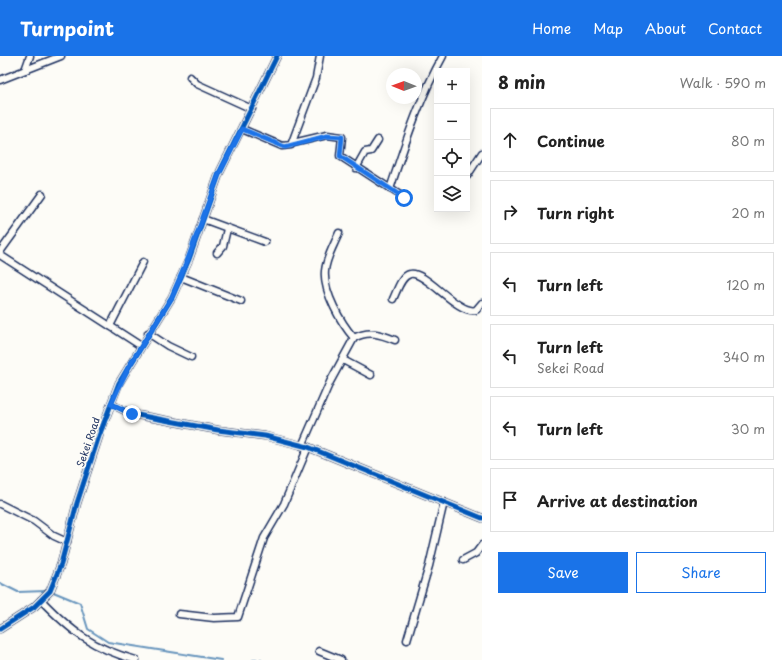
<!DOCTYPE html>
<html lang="en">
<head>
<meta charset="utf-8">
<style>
	:root { --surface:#fff; --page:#f2f2f2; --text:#222; --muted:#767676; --line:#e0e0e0; --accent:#1a73e8 }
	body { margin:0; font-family:"Playpen Sans",sans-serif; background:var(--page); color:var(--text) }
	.controls { position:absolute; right:12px; top:12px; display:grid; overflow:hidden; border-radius:0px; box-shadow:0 4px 16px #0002 }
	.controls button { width:36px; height:36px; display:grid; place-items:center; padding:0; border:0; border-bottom:1px solid var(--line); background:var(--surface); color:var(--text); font:20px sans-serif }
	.compass { position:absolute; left:386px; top:12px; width:36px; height:36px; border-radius:50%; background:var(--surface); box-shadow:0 4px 16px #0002; rotate:271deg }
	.stop { position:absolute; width:12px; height:12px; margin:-9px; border:3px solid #1a73e8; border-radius:50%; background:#fff }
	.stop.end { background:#1a73e8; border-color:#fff; box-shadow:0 1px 4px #0008 }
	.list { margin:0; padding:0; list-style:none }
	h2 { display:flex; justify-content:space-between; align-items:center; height:52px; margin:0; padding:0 16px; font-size:17px }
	h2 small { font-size:13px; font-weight:400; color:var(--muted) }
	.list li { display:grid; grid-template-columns:26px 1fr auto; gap:12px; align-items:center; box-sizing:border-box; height:64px; margin:0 8px 8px; padding:0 8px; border:1px solid var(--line); border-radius:0px }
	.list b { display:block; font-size:15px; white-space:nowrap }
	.list p { margin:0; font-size:13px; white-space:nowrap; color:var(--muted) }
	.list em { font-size:13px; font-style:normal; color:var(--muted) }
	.actions { display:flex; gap:8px; padding:12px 16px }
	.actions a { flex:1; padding:9px 0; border:1px solid var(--accent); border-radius:0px; text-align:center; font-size:14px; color:var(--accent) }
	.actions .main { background:var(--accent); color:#fff }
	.icon { flex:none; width:22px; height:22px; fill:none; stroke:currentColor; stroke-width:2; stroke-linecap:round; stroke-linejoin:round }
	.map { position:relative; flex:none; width:482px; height:604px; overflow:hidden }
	header { display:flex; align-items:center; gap:24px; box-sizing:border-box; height:56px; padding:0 20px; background:var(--accent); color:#fff }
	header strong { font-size:19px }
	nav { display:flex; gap:22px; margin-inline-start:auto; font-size:14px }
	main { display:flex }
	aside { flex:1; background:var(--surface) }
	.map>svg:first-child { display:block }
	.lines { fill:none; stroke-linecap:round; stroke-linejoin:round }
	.stream { stroke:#6895bd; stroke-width:2 }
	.minor-casing { stroke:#1b2f5e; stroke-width:9 }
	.minor { stroke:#fdfcf7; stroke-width:6 }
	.cycleway-casing { stroke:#fdfcf7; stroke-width:8 }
	.cycleway { stroke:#0057b8; stroke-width:5 }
	.route { stroke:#1a73e8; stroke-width:5 }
	.labels { text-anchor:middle; stroke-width:3.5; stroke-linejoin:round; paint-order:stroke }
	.street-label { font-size:10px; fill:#1b2f5e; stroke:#fdfcf7 }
</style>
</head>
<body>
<header>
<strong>Turnpoint</strong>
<nav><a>Home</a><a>Map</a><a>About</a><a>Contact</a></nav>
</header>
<main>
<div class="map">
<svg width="482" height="604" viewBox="0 0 482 604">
	<rect width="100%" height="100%" fill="#fdfcf7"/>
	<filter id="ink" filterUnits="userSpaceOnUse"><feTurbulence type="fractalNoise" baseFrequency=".025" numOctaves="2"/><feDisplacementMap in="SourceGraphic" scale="8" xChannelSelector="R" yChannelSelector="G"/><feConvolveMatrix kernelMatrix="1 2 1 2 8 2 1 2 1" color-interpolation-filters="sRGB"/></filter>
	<g filter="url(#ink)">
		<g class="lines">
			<g class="stream">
				<polyline points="0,527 18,536 46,535"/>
				<polyline points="51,535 80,547 88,573 108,586 221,604"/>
				<polyline points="253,604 261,604"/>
			</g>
			<g class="minor-casing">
				<g id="minor">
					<polyline points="25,14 30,0"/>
					<polyline points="190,21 197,28 252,53"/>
					<polyline points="0,24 61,0"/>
					<polyline points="242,73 282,90 291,89 316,22 320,0"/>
					<polyline points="293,87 327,79 342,81 340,100 403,141"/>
					<polyline points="356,112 365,96 371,95 378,84"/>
					<polyline points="467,120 482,97"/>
					<path d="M 390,133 C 405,88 420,41 443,0"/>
					<polyline points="203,163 265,186"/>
					<path d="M 339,177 C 334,189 326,202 325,215 C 323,236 341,267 354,282"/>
					<polyline points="0,196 42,138"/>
					<polyline points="217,197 223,190 227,173"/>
					<polyline points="0,199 141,290"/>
					<polyline points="181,221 241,245"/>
					<path d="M 393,243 C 397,235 401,220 410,218 C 425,214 458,259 476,254 L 482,247"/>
					<polyline points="110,270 143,206"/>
					<polyline points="148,277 168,290 191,301"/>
					<polyline points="343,304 371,319"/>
					<polyline points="111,348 132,358 218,374 265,380 308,391 482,462"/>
					<path d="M 302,390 L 330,326 L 354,282 C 369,274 380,278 395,284"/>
					<polyline points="0,448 34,465 54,480 67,486"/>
					<polyline points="463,504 476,497 482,489"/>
					<path d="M 41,544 C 72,576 92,592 136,604"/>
					<polyline points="179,558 214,562 238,561 264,482 284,448 308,391"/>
					<polyline points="0,573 34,551 50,535 61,508 77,447 99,380 119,327 172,241 189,203 219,118 277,0"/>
					<polyline points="407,584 429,510 444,446"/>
					<polyline points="319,595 341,604"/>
				</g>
			</g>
			<use href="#minor" class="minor"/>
			<g class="cycleway-casing">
				<g id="cycleway">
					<polyline points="111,348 132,358 218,374 265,380 308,391 482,462"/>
					<polyline points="0,573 34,551 50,535 61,508 77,447 99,380 119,327 172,241 189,203 219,118 277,0"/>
				</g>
			</g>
			<use href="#cycleway" class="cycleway"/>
		</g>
	</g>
	<g class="lines" filter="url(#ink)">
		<polyline class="route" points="132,358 111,348 128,312 172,241 188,203 219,118 242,73 285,91 327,80 342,81 340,100 404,142"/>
	</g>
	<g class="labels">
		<g class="street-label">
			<text transform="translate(88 386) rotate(-71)" y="4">Sekei Road</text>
		</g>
	</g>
</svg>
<div class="controls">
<button>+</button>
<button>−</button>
<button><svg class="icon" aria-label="locate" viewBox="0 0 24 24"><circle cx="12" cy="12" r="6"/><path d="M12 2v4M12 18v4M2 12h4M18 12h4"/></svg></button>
<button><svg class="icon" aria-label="layers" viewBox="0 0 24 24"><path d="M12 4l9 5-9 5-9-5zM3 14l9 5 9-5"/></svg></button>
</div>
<svg class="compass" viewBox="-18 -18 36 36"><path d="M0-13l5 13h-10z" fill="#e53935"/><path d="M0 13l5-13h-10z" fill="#767676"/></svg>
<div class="stop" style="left:404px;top:142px"></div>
<div class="stop end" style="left:132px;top:358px"></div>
</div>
<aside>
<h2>8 min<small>Walk · 590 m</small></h2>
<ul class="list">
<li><svg class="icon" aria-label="ahead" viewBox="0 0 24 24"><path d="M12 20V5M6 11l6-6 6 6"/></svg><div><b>Continue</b></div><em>80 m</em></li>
<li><svg class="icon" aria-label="right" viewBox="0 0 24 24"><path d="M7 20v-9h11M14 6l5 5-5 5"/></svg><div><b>Turn right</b></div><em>20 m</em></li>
<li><svg class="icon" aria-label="left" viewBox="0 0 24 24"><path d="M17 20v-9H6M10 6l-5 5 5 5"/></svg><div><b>Turn left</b></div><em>120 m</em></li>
<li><svg class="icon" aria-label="left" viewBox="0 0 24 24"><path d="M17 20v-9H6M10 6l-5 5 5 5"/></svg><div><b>Turn left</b><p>Sekei Road</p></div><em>340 m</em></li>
<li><svg class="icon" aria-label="left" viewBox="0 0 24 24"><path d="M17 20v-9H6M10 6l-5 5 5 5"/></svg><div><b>Turn left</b></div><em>30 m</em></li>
<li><svg class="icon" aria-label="arrive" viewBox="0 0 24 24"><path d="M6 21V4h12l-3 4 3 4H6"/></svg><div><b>Arrive at destination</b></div></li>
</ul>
<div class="actions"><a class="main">Save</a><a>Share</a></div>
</aside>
</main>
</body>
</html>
